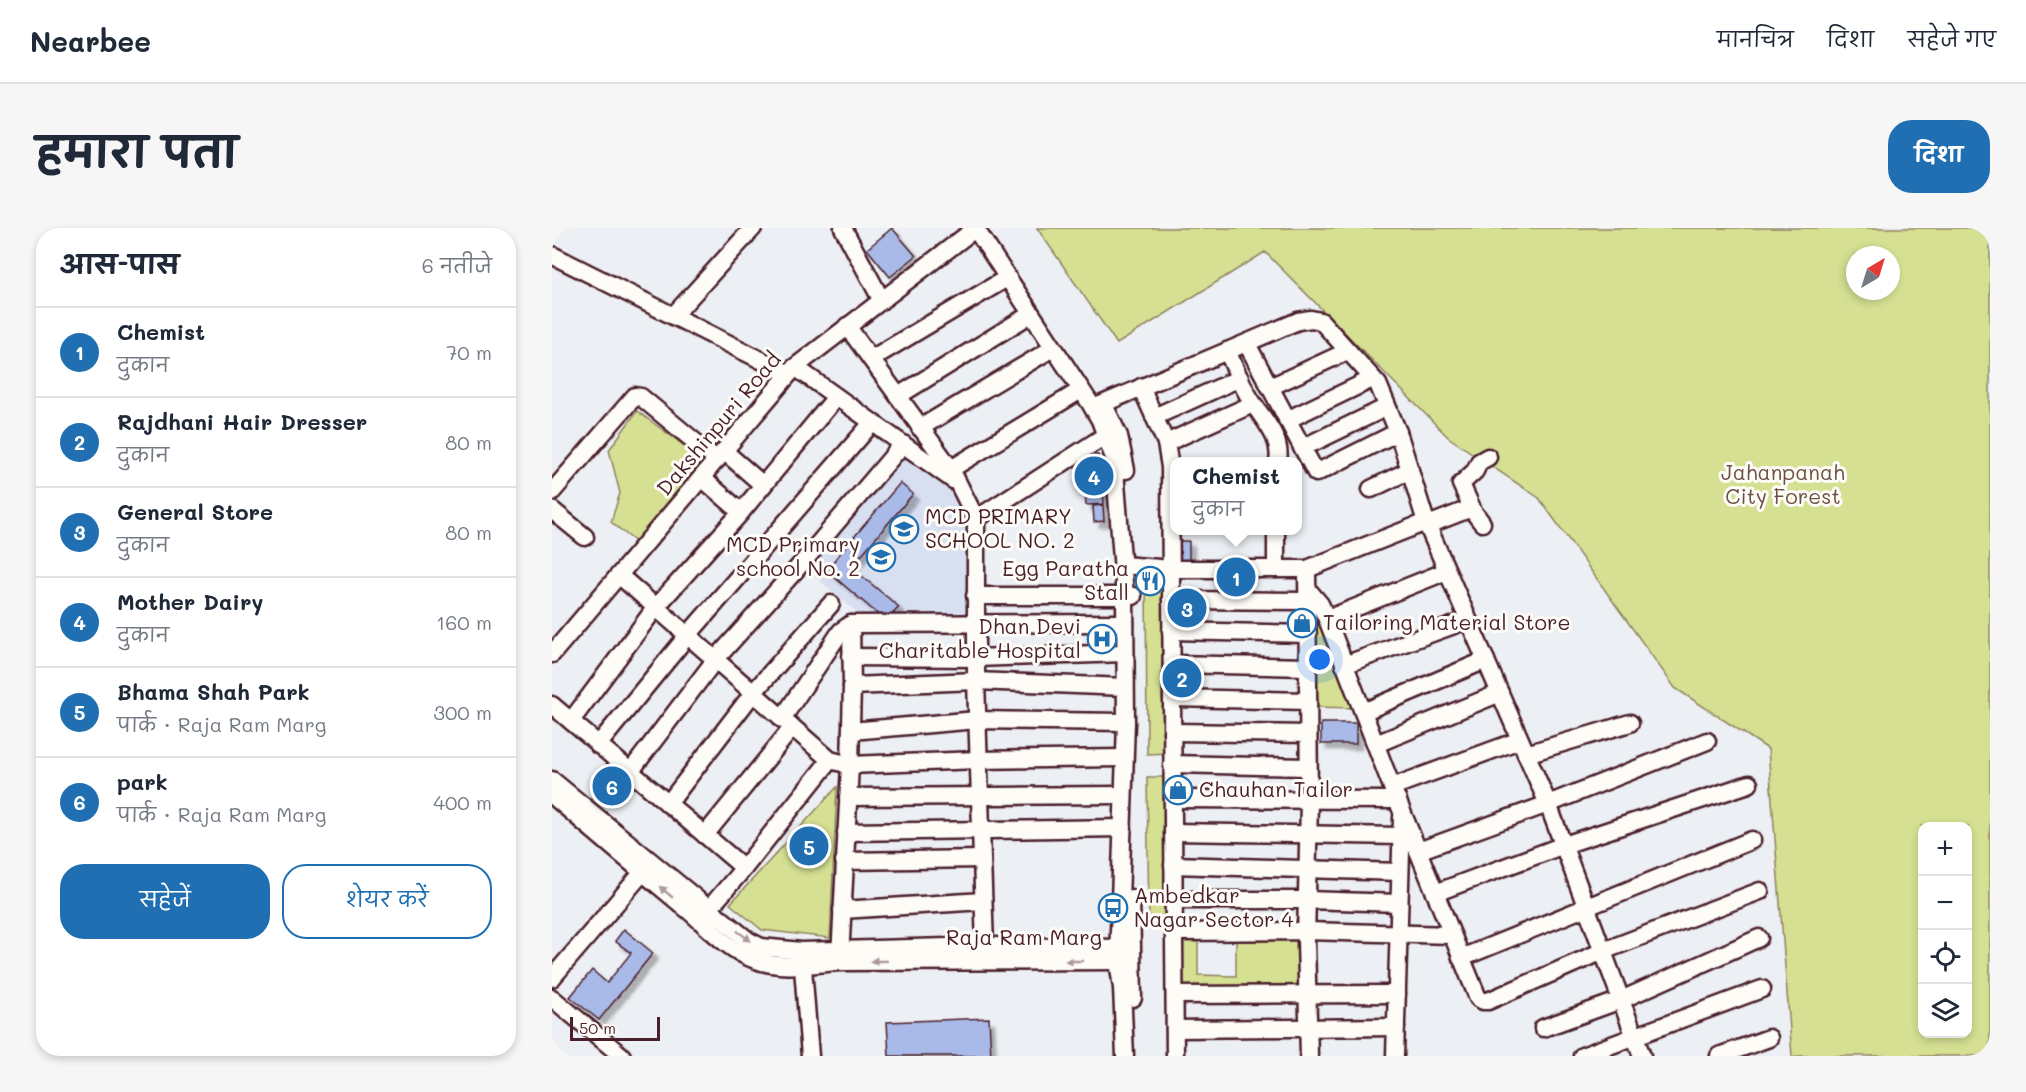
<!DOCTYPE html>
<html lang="hi">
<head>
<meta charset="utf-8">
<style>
	:root { --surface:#fff; --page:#f6f6f7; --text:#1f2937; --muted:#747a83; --line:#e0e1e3; --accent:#1f6fb2 }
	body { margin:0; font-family:Mali,"Playpen Sans Deva",sans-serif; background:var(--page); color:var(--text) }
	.controls { position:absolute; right:18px; bottom:18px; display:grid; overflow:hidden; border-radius:12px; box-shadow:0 3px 9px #0003 }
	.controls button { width:54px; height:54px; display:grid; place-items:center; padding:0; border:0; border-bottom:2px solid var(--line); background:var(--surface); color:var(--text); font:30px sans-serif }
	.compass { position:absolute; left:1294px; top:18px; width:54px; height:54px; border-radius:50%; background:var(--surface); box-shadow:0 3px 9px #0003; rotate:38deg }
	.scale { position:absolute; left:18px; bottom:15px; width:90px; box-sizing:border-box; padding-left:6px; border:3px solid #4a1f2b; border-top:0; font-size:16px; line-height:21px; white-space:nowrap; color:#4a1f2b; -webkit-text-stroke:4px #fdfcf7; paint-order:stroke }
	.you { position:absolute; left:768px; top:432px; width:21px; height:21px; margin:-15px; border:4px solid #fff; border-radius:50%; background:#1a73e8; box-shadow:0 0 0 9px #1a73e833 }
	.badge { display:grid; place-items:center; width:39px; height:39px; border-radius:50%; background:var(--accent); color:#fff; font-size:20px; font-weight:700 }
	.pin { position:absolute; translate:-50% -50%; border:3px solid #fff; box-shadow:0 2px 6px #0006 }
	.popup { position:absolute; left:618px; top:229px; width:132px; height:78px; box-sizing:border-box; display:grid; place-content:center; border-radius:12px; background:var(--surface); filter:drop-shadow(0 2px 4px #0005); font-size:20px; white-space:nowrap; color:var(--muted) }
	.popup b { font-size:22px; color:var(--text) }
	.popup::after { content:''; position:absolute; left:50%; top:100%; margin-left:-12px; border:12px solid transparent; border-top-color:var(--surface) }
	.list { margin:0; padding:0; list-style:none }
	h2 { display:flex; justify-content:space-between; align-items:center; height:78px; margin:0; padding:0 24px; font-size:26px }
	h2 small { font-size:20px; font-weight:400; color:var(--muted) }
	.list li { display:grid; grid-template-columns:39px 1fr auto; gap:18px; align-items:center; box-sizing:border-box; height:90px; padding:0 24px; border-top:2px solid var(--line) }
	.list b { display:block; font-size:22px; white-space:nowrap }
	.list p { margin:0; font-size:20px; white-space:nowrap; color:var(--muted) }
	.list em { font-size:20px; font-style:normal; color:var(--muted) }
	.actions { display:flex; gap:12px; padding:18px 24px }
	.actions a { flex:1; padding:14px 0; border:2px solid var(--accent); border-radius:24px; text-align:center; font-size:21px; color:var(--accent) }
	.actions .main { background:var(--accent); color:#fff }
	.icon { flex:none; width:33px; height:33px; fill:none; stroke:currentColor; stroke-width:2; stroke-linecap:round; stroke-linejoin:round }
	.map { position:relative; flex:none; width:1438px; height:828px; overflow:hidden; border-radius:24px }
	header { display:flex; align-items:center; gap:36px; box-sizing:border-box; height:84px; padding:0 30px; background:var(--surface); border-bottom:2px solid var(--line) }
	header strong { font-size:28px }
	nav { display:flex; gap:33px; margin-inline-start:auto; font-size:21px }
	.intro { display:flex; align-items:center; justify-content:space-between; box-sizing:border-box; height:144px; padding:0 36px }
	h1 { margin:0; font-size:42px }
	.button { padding:15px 27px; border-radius:24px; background:var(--accent); color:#fff; font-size:21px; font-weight:700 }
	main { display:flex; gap:36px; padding:0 36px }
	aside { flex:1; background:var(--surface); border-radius:24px; box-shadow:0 3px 9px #0003 }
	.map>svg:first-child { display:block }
	.built { fill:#d8dff1 }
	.green { fill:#d5e093; stroke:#90805f; stroke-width:1.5; fill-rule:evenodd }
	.building { fill:#a9bae9; stroke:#4a1f2b; stroke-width:1.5; filter:url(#shadow) }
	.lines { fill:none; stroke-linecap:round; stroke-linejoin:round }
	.minor-casing { stroke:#4a1f2b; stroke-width:21 }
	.minor { stroke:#fdfcf7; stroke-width:16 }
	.oneway { fill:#ac999b }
	.labels { text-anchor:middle; stroke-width:6; stroke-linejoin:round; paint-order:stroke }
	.street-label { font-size:21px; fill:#4a1f2b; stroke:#fdfcf7 }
	.park-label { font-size:21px; fill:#6d4f45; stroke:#fdfcf7 }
	.poi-label { font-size:21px; fill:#4a1f2b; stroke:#fdfcf7; text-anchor:start }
</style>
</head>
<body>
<header>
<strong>Nearbee</strong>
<nav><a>मानचित्र</a><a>दिशा</a><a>सहेजे गए</a></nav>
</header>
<div class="intro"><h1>हमारा पता</h1><a class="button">दिशा</a></div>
<main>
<aside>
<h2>आस-पास<small>6 नतीजे</small></h2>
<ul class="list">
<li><span class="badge">1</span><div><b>Chemist</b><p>दुकान</p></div><em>70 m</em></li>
<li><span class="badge">2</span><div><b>Rajdhani Hair Dresser</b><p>दुकान</p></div><em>80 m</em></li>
<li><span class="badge">3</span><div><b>General Store</b><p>दुकान</p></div><em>80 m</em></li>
<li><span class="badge">4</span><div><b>Mother Dairy</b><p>दुकान</p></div><em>160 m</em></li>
<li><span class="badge">5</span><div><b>Bhama Shah Park</b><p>पार्क · Raja Ram Marg</p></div><em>300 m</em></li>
<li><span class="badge">6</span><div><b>park</b><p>पार्क · Raja Ram Marg</p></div><em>400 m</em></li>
</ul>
<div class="actions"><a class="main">सहेजें</a><a>शेयर करें</a></div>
</aside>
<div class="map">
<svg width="1438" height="828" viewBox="0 0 1438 828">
	<defs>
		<filter id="shadow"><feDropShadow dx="5.5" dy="5.5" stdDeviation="1.5" flood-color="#0004"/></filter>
	</defs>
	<rect width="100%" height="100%" fill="#eceff4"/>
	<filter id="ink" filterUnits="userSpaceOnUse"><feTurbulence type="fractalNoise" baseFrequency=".0167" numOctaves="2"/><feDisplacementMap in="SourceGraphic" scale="12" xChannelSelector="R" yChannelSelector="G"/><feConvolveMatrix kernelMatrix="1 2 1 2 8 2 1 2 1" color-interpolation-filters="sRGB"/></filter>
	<g filter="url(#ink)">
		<polygon class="built" points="350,221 404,259 422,294 420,392 315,393 251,338"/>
		<g class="green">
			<path d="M 485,0 L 1438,0 L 1438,828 L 1240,828 L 1216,521 L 1123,460 L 987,270 L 896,209 L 713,24 L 565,116 ZM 1303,27 L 1339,27 L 1339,63 L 1303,63 ZM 1370,598 L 1416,598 L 1416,806 L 1370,806 Z"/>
			<polygon points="85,183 153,233 85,315 59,294 68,265 57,222"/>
			<polygon points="594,340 617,342 618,525 595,526"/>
			<polygon points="760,371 806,480 759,479"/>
			<polygon points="595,549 619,549 620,697 597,698"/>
			<polygon points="285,559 278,710 210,702 178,676"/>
			<polygon points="752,705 753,764 626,764 625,707 646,707 646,747 684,748 684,706"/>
		</g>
		<g class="building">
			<polygon points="340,0 364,28 338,49 315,21"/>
			<polygon points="546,227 547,237 536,238 535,228"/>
			<polygon points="548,241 549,255 536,255 535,242"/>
			<polygon points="348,255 361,266 299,339 347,379 334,393 274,342"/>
			<polygon points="551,261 552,276 534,277 533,262"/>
			<polygon points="551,277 552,293 542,294 541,278"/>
			<polygon points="622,313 637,313 637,338 621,338"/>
			<polygon points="543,398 560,398 561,422 537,423 537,410 544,410"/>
			<rect x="769" y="495" width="35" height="21"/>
			<polygon points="72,701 101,725 47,792 18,769 40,742 55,755 79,725 63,713"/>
			<polygon points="437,790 439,828 337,828 335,794"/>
		</g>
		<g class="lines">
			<g class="minor-casing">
				<g id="minor">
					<polyline points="291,0 329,71"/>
					<polyline points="423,0 538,175 548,192 562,230 573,368 574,494 566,733 570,760 573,828"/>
					<polyline points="0,27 237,146"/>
					<polyline points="121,88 201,0"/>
					<polyline points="295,98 399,241 424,291 424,453 433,718 435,732"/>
					<polyline points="695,116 764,245 846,204"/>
					<path d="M 675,123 C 684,141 691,162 703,178 C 714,195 730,211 726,234"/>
					<polyline points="319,131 455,50"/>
					<polyline points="243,139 401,252"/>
					<polyline points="589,159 614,215 618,239 623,828"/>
					<polyline points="718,159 796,123"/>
					<polyline points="346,168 479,86"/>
					<polyline points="552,177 567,208 574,242"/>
					<polyline points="541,180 746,93 759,91 769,93 826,156 846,204 874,294 996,576 1090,828"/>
					<polyline points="602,189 688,150"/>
					<polyline points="735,192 820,151"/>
					<polyline points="368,200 501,120"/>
					<polyline points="614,215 701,176"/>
					<polyline points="750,220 835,179"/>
					<polyline points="172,223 211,257"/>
					<polyline points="399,241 529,162"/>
					<polyline points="150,250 189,284"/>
					<polyline points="819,261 858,242"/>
					<polyline points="0,264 83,168 89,169 165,232"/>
					<polyline points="918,279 930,295"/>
					<polyline points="0,282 33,309"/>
					<polyline points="424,291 554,207 562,203"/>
					<polyline points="876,297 917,281 919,278 909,256 923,243 927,234 936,229"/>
					<polyline points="724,302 724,341"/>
					<polyline points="571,337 619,341 755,341 874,294"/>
					<polyline points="755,341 757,572 754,713 757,828"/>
					<polyline points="68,348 278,532 298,537 426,532 571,530"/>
					<polyline points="757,363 768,376 775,391 840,559 926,770 931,773 936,773 1051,723 1208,663"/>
					<polyline points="423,368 581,368"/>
					<polyline points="619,372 757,373"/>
					<polyline points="775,391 895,343"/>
					<polyline points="619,403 756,406"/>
					<polyline points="0,426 243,139 424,0"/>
					<polyline points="299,429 424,430 573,425"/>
					<polyline points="620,436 756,439"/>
					<polyline points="792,437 916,392"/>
					<polyline points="300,458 424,453 573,459"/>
					<polyline points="620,470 756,473"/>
					<polyline points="0,477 192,640"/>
					<polyline points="811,484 934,432"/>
					<polyline points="230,491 289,403 299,396"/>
					<polyline points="19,493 104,379 185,289 284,169"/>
					<polyline points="299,503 425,492 574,494"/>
					<polyline points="620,504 756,506"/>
					<polyline points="824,516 948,465"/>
					<polyline points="46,517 136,407 320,195"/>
					<polyline points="974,526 1078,495"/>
					<polyline points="620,536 755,539"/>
					<polyline points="78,544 163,432 250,335 351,216"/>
					<polyline points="0,552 157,681 197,713 209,719 249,723 433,718 566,720 575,725"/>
					<polyline points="840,559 968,512"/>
					<path d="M 0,567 C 45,606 90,644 136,682 C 156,699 177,722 201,731 C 227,742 260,736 287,734 L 566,733 L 575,728"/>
					<polyline points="296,569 571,567"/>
					<polyline points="621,571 846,572"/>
					<polyline points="116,576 201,465 279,376"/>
					<polyline points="294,604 571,600"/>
					<polyline points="621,604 849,608"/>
					<polyline points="153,607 240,500"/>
					<polyline points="866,623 996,576 1155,513"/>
					<polyline points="292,633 430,631"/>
					<polyline points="621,637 848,644"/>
					<polyline points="883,665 1012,617 1197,556"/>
					<polyline points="579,670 581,770"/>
					<polyline points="622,672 755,672 847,675"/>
					<polyline points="290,682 431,673"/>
					<polyline points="150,689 192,640 278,532"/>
					<polyline points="622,704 754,703 900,707"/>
					<polyline points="250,727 258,828"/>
					<polyline points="288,730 298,537 300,458 299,396 573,395"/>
					<polyline points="909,730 1200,612"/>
					<polyline points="0,750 97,637"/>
					<polyline points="623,767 845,766"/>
					<polyline points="0,770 70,828"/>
					<polyline points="991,800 1069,772 1207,710"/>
					<polyline points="623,801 844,799"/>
					<polyline points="843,828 850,589"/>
					<polyline points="1030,828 1210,761"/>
					<polyline points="1167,828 1217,810"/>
				</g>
			</g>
			<use href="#minor" class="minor"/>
		</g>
		<defs><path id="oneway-solid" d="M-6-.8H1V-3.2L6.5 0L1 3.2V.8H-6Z" transform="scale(1.5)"/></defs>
		<g class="oneway">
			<use href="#oneway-solid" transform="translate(114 664) rotate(-140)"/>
			<use href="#oneway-solid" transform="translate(192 708) rotate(37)"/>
			<use href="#oneway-solid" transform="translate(327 733) rotate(179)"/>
			<use href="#oneway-solid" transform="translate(522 733) rotate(-180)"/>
		</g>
	</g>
	<defs>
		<g id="school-ring" transform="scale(1.5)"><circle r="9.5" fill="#fdfcf7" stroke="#1f6fb2" stroke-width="1.5"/><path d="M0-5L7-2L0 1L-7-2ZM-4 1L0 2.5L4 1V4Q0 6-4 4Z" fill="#1f6fb2"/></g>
		<g id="restaurant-ring" transform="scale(1.5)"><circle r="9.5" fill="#fdfcf7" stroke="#1f6fb2" stroke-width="1.5"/><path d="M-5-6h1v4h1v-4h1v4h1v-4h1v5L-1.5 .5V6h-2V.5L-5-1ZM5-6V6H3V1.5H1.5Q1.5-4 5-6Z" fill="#1f6fb2"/></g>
		<g id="shop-ring" transform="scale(1.5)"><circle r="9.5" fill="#fdfcf7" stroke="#1f6fb2" stroke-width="1.5"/><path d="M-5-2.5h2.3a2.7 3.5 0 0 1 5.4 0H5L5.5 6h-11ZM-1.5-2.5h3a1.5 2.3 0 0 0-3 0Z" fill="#1f6fb2"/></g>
		<g id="hospital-ring" transform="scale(1.5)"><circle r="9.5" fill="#fdfcf7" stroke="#1f6fb2" stroke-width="1.5"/><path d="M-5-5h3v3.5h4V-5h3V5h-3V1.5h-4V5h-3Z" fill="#1f6fb2"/></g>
		<g id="bus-ring" transform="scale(1.5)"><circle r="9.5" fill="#fdfcf7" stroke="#1f6fb2" stroke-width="1.5"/><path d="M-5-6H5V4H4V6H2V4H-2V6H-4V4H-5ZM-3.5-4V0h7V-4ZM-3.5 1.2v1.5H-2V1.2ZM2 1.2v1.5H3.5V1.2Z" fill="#1f6fb2"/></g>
	</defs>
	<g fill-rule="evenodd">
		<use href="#school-ring" x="352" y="301"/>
		<use href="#school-ring" x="329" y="329"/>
		<use href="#restaurant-ring" x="598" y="353"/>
		<use href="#shop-ring" x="750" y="395"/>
		<use href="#hospital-ring" x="550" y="411"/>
		<use href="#shop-ring" x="626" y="562"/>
		<use href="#bus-ring" x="561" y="680"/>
	</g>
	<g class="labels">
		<g class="street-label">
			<text transform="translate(167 196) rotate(-50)" y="7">Dakshinpuri Road</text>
			<text x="472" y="717">Raja Ram Marg</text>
		</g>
		<g class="park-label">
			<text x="1231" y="252">Jahanpanah<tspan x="1231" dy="24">City Forest</tspan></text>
		</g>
		<g class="poi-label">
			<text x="373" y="296">MCD PRIMARY<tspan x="373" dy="24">SCHOOL NO. 2</tspan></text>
			<text x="308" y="324" text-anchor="end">MCD Primary<tspan x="308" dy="24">school No. 2</tspan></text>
			<text x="577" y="348" text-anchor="end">Egg Paratha<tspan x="577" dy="24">Stall</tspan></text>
			<text x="771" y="402">Tailoring Material Store</text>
			<text x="529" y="406" text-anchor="end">Dhan Devi<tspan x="529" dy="24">Charitable Hospital</tspan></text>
			<text x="647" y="569">Chauhan Tailor</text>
			<text x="582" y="675">Ambedkar<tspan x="582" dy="24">Nagar Sector 4</tspan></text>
		</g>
	</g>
</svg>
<div class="controls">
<button>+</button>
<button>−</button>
<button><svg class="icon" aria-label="locate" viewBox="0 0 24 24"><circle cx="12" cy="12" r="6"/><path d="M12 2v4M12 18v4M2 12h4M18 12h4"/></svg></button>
<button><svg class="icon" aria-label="layers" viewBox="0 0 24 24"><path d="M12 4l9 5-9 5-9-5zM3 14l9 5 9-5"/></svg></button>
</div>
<svg class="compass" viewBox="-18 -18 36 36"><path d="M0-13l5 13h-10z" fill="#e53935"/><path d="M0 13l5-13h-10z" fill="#747a83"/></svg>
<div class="scale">50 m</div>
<div class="you"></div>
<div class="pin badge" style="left:684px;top:349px">1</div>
<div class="popup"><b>Chemist</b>दुकान</div>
<div class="pin badge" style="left:630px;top:450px">2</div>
<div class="pin badge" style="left:635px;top:380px">3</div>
<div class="pin badge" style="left:542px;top:248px">4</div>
<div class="pin badge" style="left:257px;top:618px">5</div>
<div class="pin badge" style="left:60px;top:558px">6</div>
</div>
</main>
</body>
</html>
